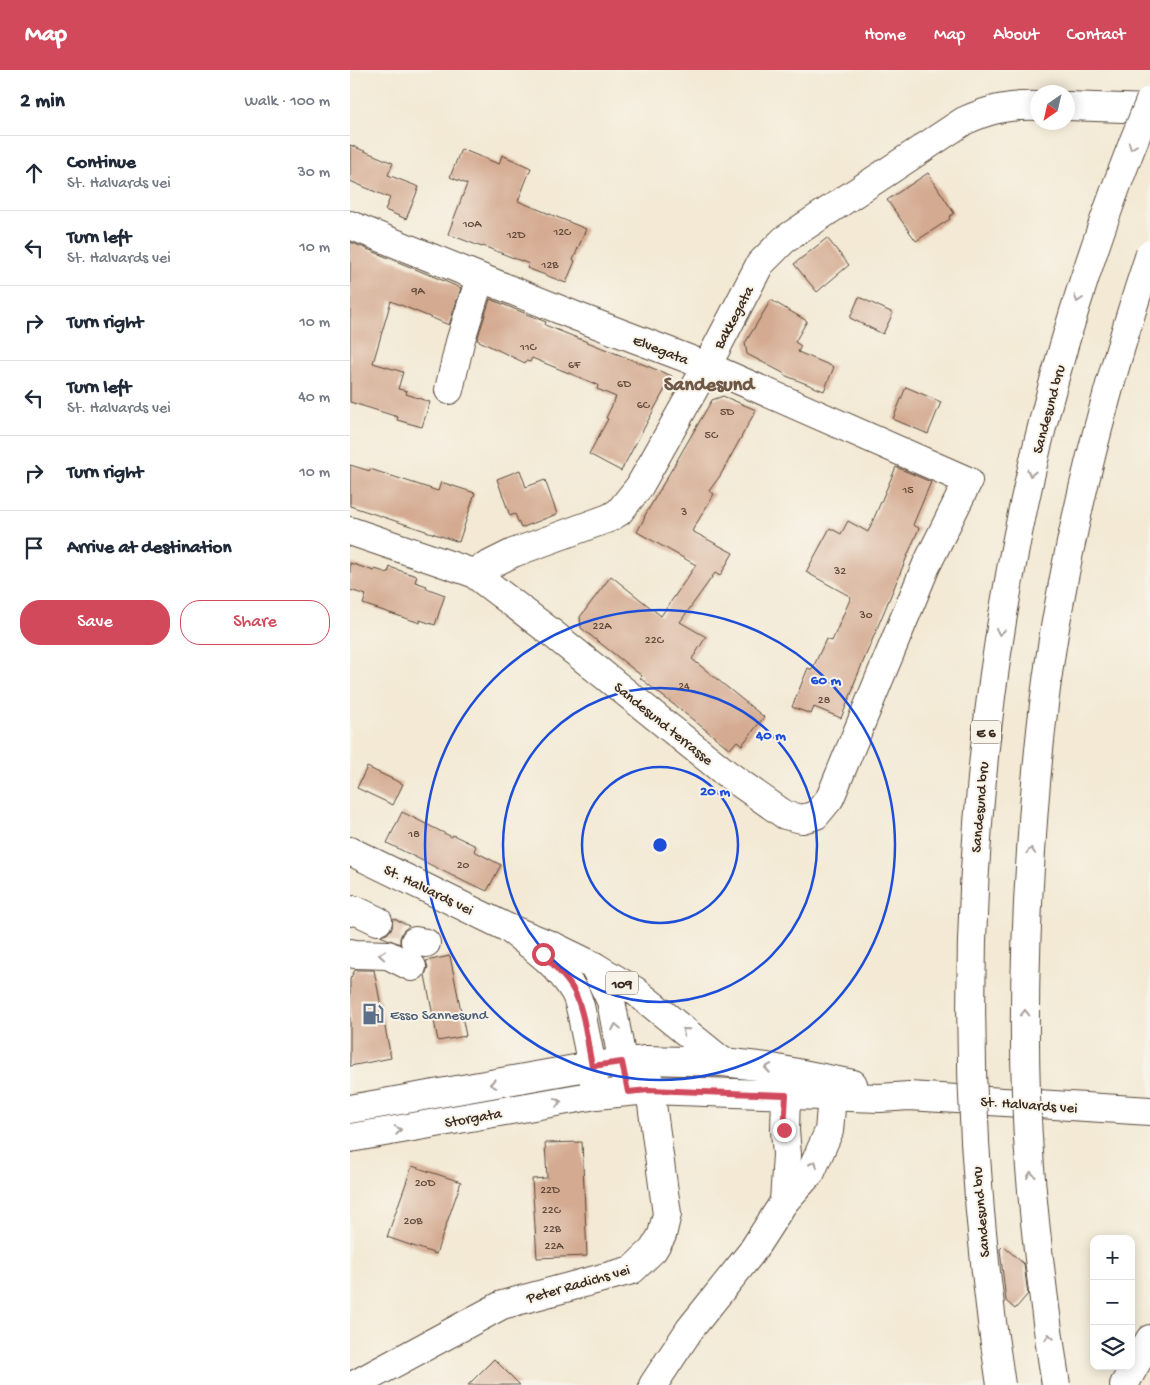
<!DOCTYPE html>
<html lang="en">
<head>
<meta charset="utf-8">
<style>
	:root { --surface:#fff; --page:#f6f6f7; --text:#1f2937; --muted:#747a83; --line:#e0e1e3; --accent:#d1495b }
	body { margin:0; font-family:"Gochi Hand",sans-serif; background:var(--page); color:var(--text) }
	.controls { position:absolute; right:15px; bottom:15px; display:grid; overflow:hidden; border-radius:10px; box-shadow:0 2px 12px #0003 }
	.controls button { width:45px; height:45px; display:grid; place-items:center; padding:0; border:0; border-bottom:1px solid var(--line); background:var(--surface); color:var(--text); font:25px sans-serif }
	.compass { position:absolute; left:680px; top:15px; width:45px; height:45px; border-radius:50%; background:var(--surface); box-shadow:0 2px 12px #0003; rotate:214deg }
	.stop { position:absolute; width:15px; height:15px; margin:-11px; border:4px solid #d1495b; border-radius:50%; background:#fff }
	.stop.end { background:#d1495b; border-color:#fff; box-shadow:0 1px 5px #0008 }
	.list { margin:0; padding:0; list-style:none }
	h2 { display:flex; justify-content:space-between; align-items:center; height:65px; margin:0; padding:0 20px; font-size:21px }
	h2 small { font-size:16px; font-weight:400; color:var(--muted) }
	.list li { display:grid; grid-template-columns:32px 1fr auto; gap:15px; align-items:center; box-sizing:border-box; height:75px; padding:0 20px; border-top:1px solid var(--line) }
	.list b { display:block; font-size:19px; white-space:nowrap }
	.list p { margin:0; font-size:16px; white-space:nowrap; color:var(--muted) }
	.list em { font-size:16px; font-style:normal; color:var(--muted) }
	.actions { display:flex; gap:10px; padding:15px 20px }
	.actions a { flex:1; padding:11px 0; border:1px solid var(--accent); border-radius:20px; text-align:center; font-size:18px; color:var(--accent) }
	.actions .main { background:var(--accent); color:#fff }
	.icon { flex:none; width:28px; height:28px; fill:none; stroke:currentColor; stroke-width:2; stroke-linecap:round; stroke-linejoin:round }
	.map { position:relative; flex:none; width:800px; height:1315px; overflow:hidden }
	header { display:flex; align-items:center; gap:30px; box-sizing:border-box; height:70px; padding:0 25px; background:var(--accent); color:#fff }
	header strong { font-size:24px }
	nav { display:flex; gap:28px; margin-inline-start:auto; font-size:18px }
	main { display:flex }
	aside { flex:1; background:var(--surface) }
	.map>svg:first-child { display:block }
	.building { fill:#d4aa91 }
	.lines { fill:none; stroke-linecap:round; stroke-linejoin:round }
	.minor-casing { stroke:#574739; stroke-width:30 }
	.major-casing { stroke:#574739; stroke-width:30 }
	.minor { stroke:#fff; stroke-width:28 }
	.major { stroke:#fff; stroke-width:28 }
	.highway-bridge-casing { stroke:#574739; stroke-width:30; stroke-linecap:butt }
	.highway-bridge { stroke:#fff; stroke-width:28 }
	.oneway { stroke:#a79f9a }
	.route { stroke:#d1495b; stroke-width:6 }
	.ring { fill:none; stroke:#1d4ed8; stroke-width:2.5 }
	.labels { text-anchor:middle; stroke-width:4; stroke-linejoin:round; paint-order:stroke }
	.number-label { font-size:12px; fill:#614a3b }
	.shield { fill:#f7f3e8; stroke:#73665b; stroke-width:1 }
	.shield-label { font-size:14px; font-weight:bold; fill:#3b2a1e }
	.street-label { font-size:15px; fill:#3b2a1e; stroke:#f7f3e8 }
	.service-label { font-size:15px; fill:#4e5e75; stroke:#f7f3e8; text-anchor:start }
	.district-label { font-size:20px; font-weight:bold; fill:#715746; stroke:#f7f3e8 }
	.centre { fill:#1d4ed8; stroke:#f7f3e8; stroke-width:2.5 }
	.ring-label { font-size:15px; text-anchor:middle; font-weight:bold; fill:#1d4ed8; stroke:#f7f3e8; stroke-width:4; stroke-linejoin:round; paint-order:stroke }
</style>
</head>
<body>
<header>
<strong>Map</strong>
<nav><a>Home</a><a>Map</a><a>About</a><a>Contact</a></nav>
</header>
<main>
<aside>
<h2>2 min<small>Walk · 100 m</small></h2>
<ul class="list">
<li><svg class="icon" aria-label="ahead" viewBox="0 0 24 24"><path d="M12 20V5M6 11l6-6 6 6"/></svg><div><b>Continue</b><p>St. Halvards vei</p></div><em>30 m</em></li>
<li><svg class="icon" aria-label="left" viewBox="0 0 24 24"><path d="M17 20v-9H6M10 6l-5 5 5 5"/></svg><div><b>Turn left</b><p>St. Halvards vei</p></div><em>10 m</em></li>
<li><svg class="icon" aria-label="right" viewBox="0 0 24 24"><path d="M7 20v-9h11M14 6l5 5-5 5"/></svg><div><b>Turn right</b></div><em>10 m</em></li>
<li><svg class="icon" aria-label="left" viewBox="0 0 24 24"><path d="M17 20v-9H6M10 6l-5 5 5 5"/></svg><div><b>Turn left</b><p>St. Halvards vei</p></div><em>40 m</em></li>
<li><svg class="icon" aria-label="right" viewBox="0 0 24 24"><path d="M7 20v-9h11M14 6l5 5-5 5"/></svg><div><b>Turn right</b></div><em>10 m</em></li>
<li><svg class="icon" aria-label="arrive" viewBox="0 0 24 24"><path d="M6 21V4h12l-3 4 3 4H6"/></svg><div><b>Arrive at destination</b></div></li>
</ul>
<div class="actions"><a class="main">Save</a><a>Share</a></div>
</aside>
<div class="map">
<svg width="800" height="1315" viewBox="0 0 800 1315">
	<rect width="100%" height="100%" fill="#f7f3e8"/>
	<filter id="ink" filterUnits="userSpaceOnUse"><feTurbulence type="fractalNoise" baseFrequency=".02" numOctaves="2"/><feDisplacementMap in="SourceGraphic" scale="10" xChannelSelector="R" yChannelSelector="G"/><feConvolveMatrix kernelMatrix="1 2 1 2 8 2 1 2 1" color-interpolation-filters="sRGB"/></filter>
	<filter id="wash" filterUnits="userSpaceOnUse"><feTurbulence type="fractalNoise" baseFrequency=".0096" numOctaves="4" result="noise"/><feDisplacementMap in="SourceGraphic" scale="20" xChannelSelector="R" yChannelSelector="G"/><feGaussianBlur stdDeviation="1.12" result="paint"/><feColorMatrix in="noise" values="0 0 0 0 0 0 0 0 0 0 0 0 0 0 0 0 0 1.4 0 .05"/><feComposite in="paint" operator="in"/></filter>
	<g filter="url(#wash)">
		<rect width="100%" height="100%" fill="#f3e9d4"/>
		<g id="blocks">
			<g class="building">
				<polygon points="0,75 43,93 38,105 69,117 56,149 35,140 40,128 0,111"/>
				<polygon points="111,79 149,94 152,85 181,98 168,131 236,159 223,190 225,191 216,213 177,198 179,194 133,176 132,177 98,164 117,114 100,107"/>
				<polygon points="578,103 604,143 599,147 600,149 566,171 537,130"/>
				<polygon points="477,168 499,195 467,222 444,194"/>
				<polygon points="0,172 111,218 99,255 41,231 23,293 53,302 48,319 57,321 56,324 80,332 72,357 47,350 48,347 0,332"/>
				<polygon points="509,227 543,243 533,264 500,248"/>
				<polygon points="140,229 196,252 195,255 322,306 271,401 239,384 258,349 256,348 266,327 247,319 248,315 182,288 180,292 176,291 175,293 127,270"/>
				<polygon points="421,230 457,251 445,272 451,276 448,282 484,297 474,321 434,305 435,304 397,284 395,273"/>
				<polygon points="556,317 591,332 578,364 543,349"/>
				<polygon points="373,326 406,340 370,406 359,421 364,424 342,461 383,483 370,506 365,503 330,552 356,567 342,589 414,647 392,675 387,671 380,679 290,608 292,606 231,558 230,547 261,506 311,546 346,495 287,462 295,447 294,447 362,330"/>
				<polygon points="0,395 20,401 20,399 88,421 91,412 125,423 109,472 0,436"/>
				<polygon points="546,397 581,412 563,455 569,458 503,616 504,617 491,648 464,637 461,644 442,637 458,598 462,600 476,569 482,571 501,527 456,502 480,458 491,464 498,451 518,462"/>
				<polygon points="170,400 176,417 195,410 207,444 171,458 165,444 160,446 147,409"/>
				<polygon points="0,493 24,501 25,499 38,503 40,497 54,502 67,506 65,512 77,516 76,518 95,525 85,555 70,550 70,553 13,534 16,525 0,520"/>
				<polygon points="17,697 53,714 43,735 7,718"/>
				<polygon points="52,742 102,767 103,765 126,776 124,781 151,795 137,821 124,815 123,816 37,773"/>
				<polygon points="43,848 59,856 53,861 50,868 50,874 30,866 37,864 42,858"/>
				<polygon points="100,886 116,966 88,971 75,905 78,897 76,891"/>
				<polygon points="5,900 24,900 41,988 0,996 0,909"/>
				<polygon points="232,1072 237,1186 187,1188 182,1109 197,1108 195,1073"/>
				<polygon points="62,1096 111,1112 86,1184 37,1167"/>
				<polygon points="653,1176 674,1194 678,1224 665,1239 656,1231 650,1179"/>
				<polygon points="144,1289 170,1315 118,1315"/>
			</g>
		</g>
	</g>
	<g filter="url(#ink)">
		<use href="#blocks" fill-opacity="0" stroke="#574739" stroke-width="1"/>
		<g class="lines">
			<g class="minor-casing">
				<g id="minor">
					<polyline points="718,36 800,39"/>
					<polyline points="0,155 228,247 357,296 618,411 576,496 480,728 466,745 452,749 435,745 377,704 198,560 123,503 0,461"/>
					<polyline points="99,320 110,272 130,208"/>
					<path d="M 123,503 L 163,483 L 259,448 L 269,442 L 289,417 L 357,296 L 410,194 L 434,170 L 614,51 C 640,39 659,35 688,36"/>
					<polyline points="0,842 5,840 28,851"/>
					<polyline points="65,871 76,873"/>
					<polyline points="0,883 5,884 38,885 62,897"/>
					<polyline points="244,896 261,931 276,1011"/>
					<polyline points="0,1039 242,996 296,990 373,992"/>
					<polyline points="0,1068 246,1025"/>
					<polyline points="4,1315 152,1235 282,1200 303,1180 312,1165 317,1144 296,990"/>
					<polyline points="774,1315 800,1269"/>
				</g>
			</g>
			<g class="major-casing">
				<g id="major">
					<polyline points="0,781 158,858 207,878 244,896 284,920 373,992 417,997 503,1014"/>
					<path d="M 158,858 C 183,877 207,894 224,921 C 230,931 232,945 234,957 C 239,980 243,1002 246,1025 L 299,1020 L 530,1028 L 559,1026 L 800,1041"/>
					<polyline points="434,1132 437,1085 435,1060 436,1025"/>
					<polyline points="303,1315 340,1259 401,1183 434,1132 461,1102 479,1061 482,1026 469,1012"/>
				</g>
			</g>
			<use href="#minor" class="minor"/>
			<use href="#major" class="major"/>
			<g class="highway-bridge-casing">
				<g id="highway-bridge">
					<path d="M 651,1315 C 583,881 631,437 800,31"/>
					<path d="M 706,1315 C 695,1243 686,1170 680,1098 C 672,993 674,886 681,781 C 686,699 694,616 709,535 C 730,416 762,299 800,184"/>
				</g>
			</g>
			<use href="#highway-bridge" class="highway-bridge"/>
		</g>
		<defs><path id="oneway-chevron" d="M-2-3.5L2.5 0L-2 3.5" fill="none" stroke-width="1.6" stroke-linecap="round" stroke-linejoin="round" transform="scale(1.25)"/></defs>
		<g class="oneway">
			<use href="#oneway-chevron" transform="translate(782 76) rotate(111)"/>
			<use href="#oneway-chevron" transform="translate(728 229) rotate(108)"/>
			<use href="#oneway-chevron" transform="translate(681 403) rotate(103)"/>
			<use href="#oneway-chevron" transform="translate(650 562) rotate(99)"/>
			<use href="#oneway-chevron" transform="translate(681 781) rotate(-86)"/>
			<use href="#oneway-chevron" transform="translate(32 885) rotate(-175)"/>
			<use href="#oneway-chevron" transform="translate(675 943) rotate(-90)"/>
			<use href="#oneway-chevron" transform="translate(266 957) rotate(-101)"/>
			<use href="#oneway-chevron" transform="translate(335 961) rotate(-141)"/>
			<use href="#oneway-chevron" transform="translate(418 998) rotate(-171)"/>
			<use href="#oneway-chevron" transform="translate(143 1014) rotate(170)"/>
			<use href="#oneway-chevron" transform="translate(208 1032) rotate(-10)"/>
			<use href="#oneway-chevron" transform="translate(48 1060) rotate(-10)"/>
			<use href="#oneway-chevron" transform="translate(464 1094) rotate(-66)"/>
			<use href="#oneway-chevron" transform="translate(681 1105) rotate(-96)"/>
			<use href="#oneway-chevron" transform="translate(699 1267) rotate(-99)"/>
		</g>
	</g>
	<g class="lines" filter="url(#ink)">
		<path class="route" d="M 193,884 C 204,896 218,908 225,923 C 235,945 237,972 242,996 L 272,992 L 278,1022 L 299,1020 L 436,1025 L 434,1060"/>
	</g>
	<g class="ring">
		<circle cx="310" cy="775" r="78"/>
		<circle cx="310" cy="775" r="157"/>
		<circle cx="310" cy="775" r="235"/>
	</g>
	<defs>
		<g id="fuel-bare" transform="scale(1.725)"><path d="M-5.5-6h7V0h2V4h1.3V-2.5L3-4.5l.8-.8L6-3V5H2.5V1h-1V6h-7ZM-4.2-4.7v3.2H.2V-4.7Z" fill="#5c6f8a" stroke="#f7f3e8" stroke-width="2.5" paint-order="stroke"/></g>
	</defs>
	<g fill-rule="evenodd">
		<use href="#fuel-bare" x="23" y="944"/>
	</g>
	<g class="labels">
		<g class="number-label">
			<text x="122" y="157">10A</text>
			<text x="212" y="165">12C</text>
			<text x="166" y="168">12D</text>
			<text x="200" y="198">12B</text>
			<text x="68" y="224">9A</text>
			<text x="178" y="280">11C</text>
			<text x="224" y="298">6F</text>
			<text x="274" y="317">6D</text>
			<text x="293" y="338">6C</text>
			<text x="377" y="345">5D</text>
			<text x="361" y="368">5C</text>
			<text x="558" y="423">15</text>
			<text x="334" y="445">3</text>
			<text x="490" y="504">32</text>
			<text x="516" y="548">30</text>
			<text x="252" y="559">22A</text>
			<text x="304" y="573">22C</text>
			<text x="334" y="619">24</text>
			<text x="474" y="633">28</text>
			<text x="64" y="767">18</text>
			<text x="113" y="798">20</text>
			<text x="75" y="1116">20D</text>
			<text x="200" y="1123">22D</text>
			<text x="201" y="1143">22C</text>
			<text x="63" y="1154">20B</text>
			<text x="202" y="1162">22B</text>
			<text x="204" y="1179">22A</text>
		</g>
		<g class="shield">
			<rect x="621" y="650.5" width="30" height="23" rx="4"/>
			<rect x="256" y="901.5" width="32" height="23" rx="4"/>
		</g>
		<g class="shield-label">
			<text x="636" y="667">E 6</text>
			<text x="272" y="918">109</text>
		</g>
		<g class="street-label">
			<text transform="translate(383 247) rotate(-62)" y="5">Bakkegata</text>
			<text transform="translate(311 279) rotate(21)" y="5">Elvegata</text>
			<text transform="translate(698 339) rotate(-75)" y="5">Sandesund bru</text>
			<text transform="translate(314 653) rotate(39)" y="5">Sandesund terrasse</text>
			<text transform="translate(629 737) rotate(-85)" y="5">Sandesund bru</text>
			<text transform="translate(79 819) rotate(26)" y="5">St. Halvards vei</text>
			<text transform="translate(679 1034) rotate(4)" y="5">St. Halvards vei</text>
			<text transform="translate(123 1047) rotate(-10)" y="5">Storgata</text>
			<text transform="translate(630 1142) rotate(-95)" y="5">Sandesund bru</text>
			<text transform="translate(228 1213) rotate(-16)" y="5">Peter Radichs vei</text>
		</g>
		<g class="service-label">
			<text x="40" y="949">Esso Sannesund</text>
		</g>
		<g class="district-label">
			<text x="359" y="320">Sandesund</text>
		</g>
	</g>
	<circle cx="310" cy="775" r="8" class="centre"/>
	<g class="ring-label">
		<text x="476" y="614">60 m</text>
		<text x="421" y="669">40 m</text>
		<text x="365" y="725">20 m</text>
	</g>
</svg>
<div class="controls">
<button>+</button>
<button>−</button>
<button><svg class="icon" aria-label="layers" viewBox="0 0 24 24"><path d="M12 4l9 5-9 5-9-5zM3 14l9 5 9-5"/></svg></button>
</div>
<svg class="compass" viewBox="-18 -18 36 36"><path d="M0-13l5 13h-10z" fill="#e53935"/><path d="M0 13l5-13h-10z" fill="#747a83"/></svg>
<div class="stop" style="left:193px;top:884px"></div>
<div class="stop end" style="left:434px;top:1060px"></div>
</div>
</main>
</body>
</html>
